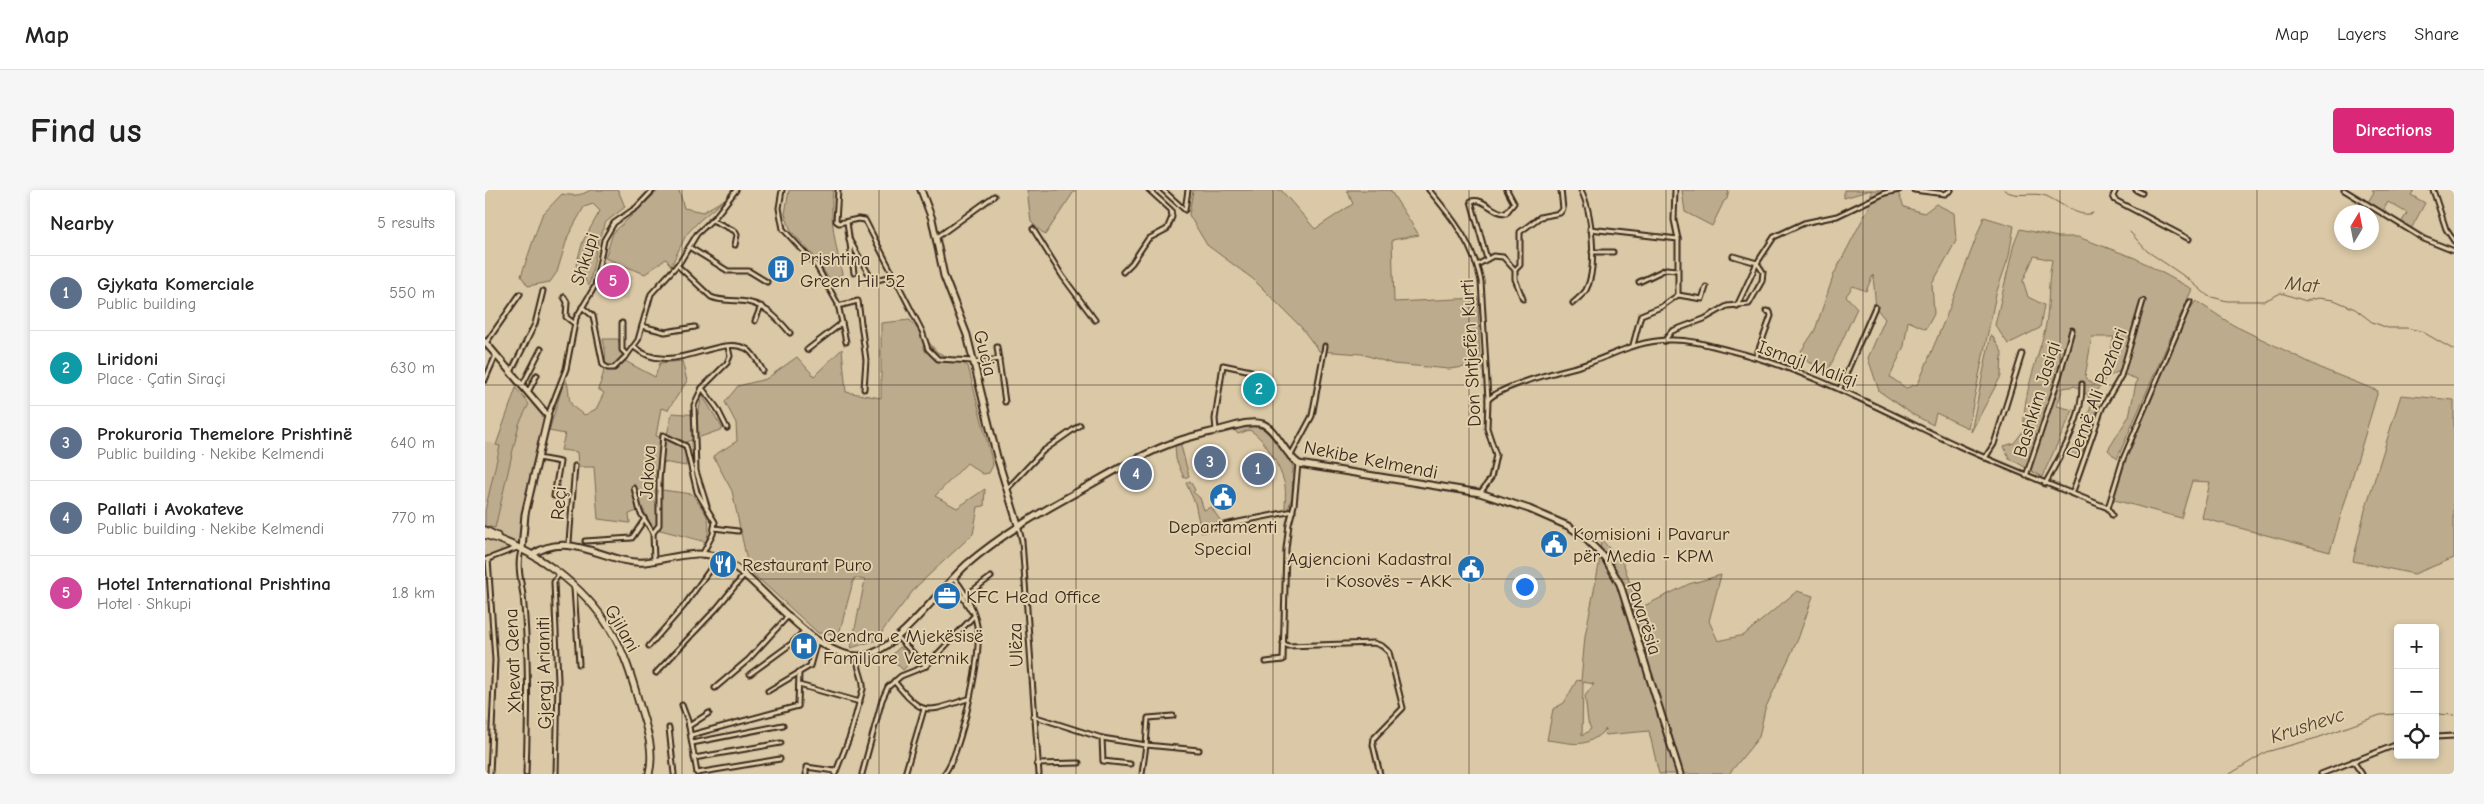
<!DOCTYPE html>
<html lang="en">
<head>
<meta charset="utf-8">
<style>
	:root { --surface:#fff; --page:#f6f6f6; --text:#222; --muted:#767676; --line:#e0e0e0; --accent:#db2777 }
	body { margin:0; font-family:"Comic Neue",sans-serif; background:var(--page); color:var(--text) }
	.controls { position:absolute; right:15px; bottom:15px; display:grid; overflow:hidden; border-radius:5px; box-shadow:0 2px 8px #0003 }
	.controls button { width:45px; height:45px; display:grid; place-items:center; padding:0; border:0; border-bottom:1px solid var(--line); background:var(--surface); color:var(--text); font:25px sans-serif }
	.compass { position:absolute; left:1849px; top:15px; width:45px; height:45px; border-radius:50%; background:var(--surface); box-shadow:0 2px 8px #0003; rotate:10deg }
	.you { position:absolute; left:1039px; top:396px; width:18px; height:18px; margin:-12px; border:4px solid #fff; border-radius:50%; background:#1a73e8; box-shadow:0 0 0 8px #1a73e833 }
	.badge { display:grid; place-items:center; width:32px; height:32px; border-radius:50%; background:var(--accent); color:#fff; font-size:16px; font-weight:700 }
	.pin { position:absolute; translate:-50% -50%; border:2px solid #fff; box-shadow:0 1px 5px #0006 }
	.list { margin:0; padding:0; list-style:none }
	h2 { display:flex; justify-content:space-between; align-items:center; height:65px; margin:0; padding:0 20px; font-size:21px }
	h2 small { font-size:16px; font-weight:400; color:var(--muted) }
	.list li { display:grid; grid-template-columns:32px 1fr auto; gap:15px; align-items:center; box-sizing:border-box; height:75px; padding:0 20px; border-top:1px solid var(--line) }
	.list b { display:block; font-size:19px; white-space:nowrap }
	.list p { margin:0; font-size:16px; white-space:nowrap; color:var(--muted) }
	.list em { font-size:16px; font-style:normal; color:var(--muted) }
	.icon { flex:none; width:28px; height:28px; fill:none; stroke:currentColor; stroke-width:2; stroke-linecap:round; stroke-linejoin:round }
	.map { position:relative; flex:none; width:1969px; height:584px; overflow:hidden; border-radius:5px }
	header { display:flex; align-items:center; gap:30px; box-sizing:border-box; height:70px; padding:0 25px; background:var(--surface); border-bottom:1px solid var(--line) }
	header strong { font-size:24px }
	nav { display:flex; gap:28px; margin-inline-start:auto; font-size:18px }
	.intro { display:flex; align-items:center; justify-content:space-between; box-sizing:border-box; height:120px; padding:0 30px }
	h1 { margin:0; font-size:35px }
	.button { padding:12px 22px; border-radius:5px; background:var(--accent); color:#fff; font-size:18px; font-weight:700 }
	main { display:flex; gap:30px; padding:0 30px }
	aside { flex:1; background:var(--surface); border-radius:5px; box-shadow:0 2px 8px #0003 }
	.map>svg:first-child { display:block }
	.built { fill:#cbb999 }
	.green { fill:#bcab8d; stroke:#7c6a56; fill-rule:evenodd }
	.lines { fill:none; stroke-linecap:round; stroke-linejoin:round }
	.stream { stroke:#705f4c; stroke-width:1 }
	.street-casing { stroke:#3b2a1e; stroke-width:7 }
	.secondary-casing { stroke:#3b2a1e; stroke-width:9 }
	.primary-casing { stroke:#3b2a1e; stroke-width:9 }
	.street { stroke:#e4d2af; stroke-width:3 }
	.secondary { stroke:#e4d2af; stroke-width:5 }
	.primary { stroke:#e4d2af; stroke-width:5.5 }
	.grid { fill:none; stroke:#3b2a1e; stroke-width:1; stroke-opacity:0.55 }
	.labels { text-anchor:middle; stroke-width:4; stroke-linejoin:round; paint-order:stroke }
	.poi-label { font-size:19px; fill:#3b2a1e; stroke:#e4d2af; text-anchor:start }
	.street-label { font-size:19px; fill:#3b2a1e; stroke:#e4d2af }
	.water-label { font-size:20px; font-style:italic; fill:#514031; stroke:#e4d2af }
</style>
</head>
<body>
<header>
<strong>Map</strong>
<nav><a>Map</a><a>Layers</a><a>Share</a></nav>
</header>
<div class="intro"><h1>Find us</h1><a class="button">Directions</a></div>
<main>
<aside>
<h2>Nearby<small>5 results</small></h2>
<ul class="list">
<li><span class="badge" style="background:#5c6f8a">1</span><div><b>Gjykata Komerciale</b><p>Public building</p></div><em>550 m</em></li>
<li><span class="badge" style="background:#0f9aa8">2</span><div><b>Liridoni</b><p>Place · Çatin Siraçi</p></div><em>630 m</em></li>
<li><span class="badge" style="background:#5c6f8a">3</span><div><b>Prokuroria Themelore Prishtinë</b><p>Public building · Nekibe Kelmendi</p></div><em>640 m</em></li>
<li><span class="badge" style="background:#5c6f8a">4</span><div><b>Pallati i Avokateve</b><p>Public building · Nekibe Kelmendi</p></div><em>770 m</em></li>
<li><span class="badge" style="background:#d1479c">5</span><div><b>Hotel International Prishtina</b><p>Hotel · Shkupi</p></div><em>1.8 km</em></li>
</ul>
</aside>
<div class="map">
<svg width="1969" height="584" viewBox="0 0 1969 584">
	<rect width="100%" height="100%" fill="#dac8a6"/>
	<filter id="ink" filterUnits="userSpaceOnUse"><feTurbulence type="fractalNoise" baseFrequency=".02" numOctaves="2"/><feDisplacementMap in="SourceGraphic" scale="10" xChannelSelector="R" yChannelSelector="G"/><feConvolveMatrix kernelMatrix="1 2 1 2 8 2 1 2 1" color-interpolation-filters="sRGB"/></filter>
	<g filter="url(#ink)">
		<g class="built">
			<polygon points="116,73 148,86 143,111 113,102"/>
			<polygon points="48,208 63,226 46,297 36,359 0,372 0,336 10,338 34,234"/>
			<polygon points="0,251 15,256 0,321"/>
		</g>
		<g class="green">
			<path d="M 105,0 L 133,0 L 140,17 L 121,32 L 114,48 L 104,96 L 91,75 L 98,51 L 115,21 L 108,14 L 99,17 L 83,46 L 72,82 L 65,92 L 43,96 L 36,86 L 57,25 L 77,4 C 87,6 97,6 105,0 Z"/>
			<polygon points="174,0 194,0 199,18 218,22 240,9 214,31 201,45 186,76 181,69 160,84 120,68 128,43"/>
			<path d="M 304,0 L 348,0 C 344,29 351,56 357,84 L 346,92 L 329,66 L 306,41 L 300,24 Z"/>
			<polygon points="542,0 590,0 560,45 546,32"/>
			<polygon points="708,0 796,0 830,39 868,14 862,0 905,0 934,45 907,50 909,112 993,108 995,175 964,179 908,174 877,164 834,161 816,137 768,89 722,55 704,25"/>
			<polygon points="1197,0 1244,0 1242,9 1239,11 1227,36 1200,22"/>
			<polygon points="1359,0 1412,0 1419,17 1439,23 1451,14 1469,23 1471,51 1447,94 1449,124 1441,139 1423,131 1419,156 1405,187 1421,198 1433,194 1465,117 1499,27 1529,36 1524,66 1511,104 1483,238 1451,223 1448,235 1427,224 1394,201 1383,168 1400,129 1391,118 1388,85 1381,101 1368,96 1361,106 1372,118 1344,179 1323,172 1316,161 1330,140 1349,84 1386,13 1386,0 1359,8"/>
			<polygon points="1887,0 1929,0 1926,5 1940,13 1926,39 1916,33 1922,23 1903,12 1898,21 1883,12 1889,2"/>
			<path d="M 1535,39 L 1573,47 L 1593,47 L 1650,68 L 1707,99 L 1632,269 L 1623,260 L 1644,226 L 1652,189 L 1632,182 L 1620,189 L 1609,204 L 1613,217 L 1598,261 L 1585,267 L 1606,217 L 1603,205 L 1590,196 L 1578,198 L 1572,216 L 1588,220 L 1557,287 L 1524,268 L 1519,256 L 1529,253 L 1539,240 C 1537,206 1552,172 1560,139 C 1565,117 1562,93 1567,70 L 1549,66 L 1538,91 L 1543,107 L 1559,115 L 1555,138 L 1523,154 L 1510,135 L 1529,54 ZM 1607,147 L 1629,147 L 1620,177 L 1609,195 L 1600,187 Z"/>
			<polygon points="1711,111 1748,135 1840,180 1893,201 1845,362 1717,328 1725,292 1707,291 1696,328 1626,309 1656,226 1704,120"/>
			<polygon points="425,130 452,162 483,176 508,275 504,283 498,284 482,273 450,306 472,318 500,299 499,316 493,317 488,344 431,397 398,440 395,449 366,458 380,390 369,388 354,444 333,443 264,380 247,301 228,266 252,251 251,233 240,212 253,196 281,189 312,167 329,186 357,159 361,202 396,208 396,133"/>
			<polygon points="1506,144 1517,162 1516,186 1486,242"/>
			<path d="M 118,149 L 133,149 L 140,171 L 170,187 L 175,173 L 197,171 L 202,191 L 183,220 L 176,218 L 171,246 L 181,249 L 187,223 L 213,225 L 217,205 L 238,239 L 201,252 L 201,276 L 178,272 L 177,300 L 207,304 C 221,324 228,327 221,352 L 168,338 L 158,319 L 144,324 L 145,333 L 113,329 L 109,277 L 93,277 L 92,262 L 76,260 L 80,244 L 64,241 L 80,188 C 89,206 76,212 100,225 L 111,219 L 119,203 L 113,199 C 120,182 123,167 118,149 Z"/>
			<polygon points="31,198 44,214 34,234 10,338 0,336 0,321 15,256 11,255"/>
			<polygon points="1916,205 1969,210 1969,368 1929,384 1868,371 1880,320"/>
			<path d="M 765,235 L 781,240 L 808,276 L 807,307 L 803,319 L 800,320 C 800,312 801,303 800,296 C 797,280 779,246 764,240 L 753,244 L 747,238 Z"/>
			<polygon points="695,252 704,286 699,288 691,269 690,254"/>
			<polygon points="705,291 710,300 708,302 715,308 719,320 726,317 737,333 728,333 715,337 710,313 701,293"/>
			<path d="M 1116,349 L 1139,375 L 1153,419 L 1204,394 L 1236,385 L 1224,431 L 1233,451 L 1259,445 L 1312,401 L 1328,406 L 1313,449 L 1280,519 L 1274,547 L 1244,584 L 1174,584 L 1164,541 L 1120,545 L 1121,539 C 1099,560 1090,553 1062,550 L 1068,519 L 1079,513 L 1092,490 L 1096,491 L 1100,446 L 1114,375 ZM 1098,492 L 1109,494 L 1100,506 L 1103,532 L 1106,539 L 1097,546 Z"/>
			<polygon points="415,457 428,469 418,480 405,467"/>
		</g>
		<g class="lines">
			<g class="stream">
				<path d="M 1519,0 C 1532,9 1546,1 1561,6 C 1575,12 1594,29 1608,23"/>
				<polyline points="1645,42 1662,61 1702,88 1723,106 1742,111 1779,111 1796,103 1821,111 1833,108 1849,110 1870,119 1887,132 1903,138 1921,138 1936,141 1969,160"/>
				<polyline points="1950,524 1969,525"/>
				<polyline points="1745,584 1781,562 1832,548 1895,525 1913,524"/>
			</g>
			<g class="street-casing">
				<g id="street">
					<polyline points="297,0 294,18 298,39 331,75 353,114 361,152"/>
					<polyline points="353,0 351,31 354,33 373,29 380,30 437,141 443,159 453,169 488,171"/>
					<polyline points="678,0 700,20 703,0"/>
					<path d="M 944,0 C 968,28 988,54 996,91 L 1003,210 L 1002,238 L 1011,265 L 1006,288 L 996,302"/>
					<polyline points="1190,0 1189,30 1193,49"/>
					<polyline points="1429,0 1460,4 1466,0"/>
					<polyline points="1631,0 1628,6 1630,10 1704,49"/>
					<polyline points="1651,0 1657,3"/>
					<polyline points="1859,0 1939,49 1969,61"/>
					<polyline points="1948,0 1961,39 1969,51"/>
					<polyline points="227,30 250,41 252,45 250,55"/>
					<polyline points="362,32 369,83"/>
					<polyline points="548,39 578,87 610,130"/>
					<polyline points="1105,39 1193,49 1193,105 1176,117 1156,125 1148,155"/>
					<polyline points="451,48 509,6"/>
					<polyline points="364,49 386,88 392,90 408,86"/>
					<polyline points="204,57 243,81 264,81 282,92"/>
					<polyline points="1107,62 1128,62"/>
					<path d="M 1002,69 L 986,11 C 999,7 1008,24 1021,23 L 1029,13 L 1022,0"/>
					<path d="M 192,75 L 226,107 C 235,111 244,110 254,111 C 277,112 291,126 305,143"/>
					<polyline points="992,75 1008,66 1018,67 1030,80 1030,89 1038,109"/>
					<polyline points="1030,80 1035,75 1035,42 1055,27 1075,23 1078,19 1076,0"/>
					<polyline points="638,82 647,73 663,49 682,39 687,27 686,20 664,0"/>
					<polyline points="1154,92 1181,79 1192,80"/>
					<polyline points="1193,105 1217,109 1221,97"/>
					<polyline points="79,107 82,112 81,127 90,134"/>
					<path d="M 1088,113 C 1092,109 1098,105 1101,100 C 1113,78 1107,22 1096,0"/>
					<polyline points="353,116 373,111 381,170 379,199"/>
					<polyline points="1252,116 1272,73 1289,47 1319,33 1352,26 1400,3 1414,0"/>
					<polyline points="97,117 108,126 118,175 123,178 129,178 142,165"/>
					<polyline points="270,131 276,116"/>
					<polyline points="137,133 137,160 142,165 153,150 166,104 195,72 212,44 230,27 251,0"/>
					<polyline points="157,136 180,142 210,137"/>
					<polyline points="1179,151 1187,141 1219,129 1242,116 1264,114 1277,91 1278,82 1272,73 1248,66"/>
					<polyline points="1,153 35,104"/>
					<path d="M 149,157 C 187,189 231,143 262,159 C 269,163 274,174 278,181"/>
					<polyline points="512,157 520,212"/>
					<polyline points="322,160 357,133"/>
					<polyline points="1271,167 1286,126 1285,122 1281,121"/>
					<polyline points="489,173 514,169"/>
					<polyline points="26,182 50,134 58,101"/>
					<polyline points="0,190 11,165"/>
					<polyline points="37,196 56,159"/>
					<polyline points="217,198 232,218 242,238"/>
					<polyline points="1355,198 1390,117"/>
					<polyline points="43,202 52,185"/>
					<path d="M 1003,210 C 1015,196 1071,182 1091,177 C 1125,168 1146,151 1184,150 C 1205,149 1227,156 1247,161 C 1331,182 1399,222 1476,257 C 1524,279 1574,298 1623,318 L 1627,325"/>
					<polyline points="63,225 81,179 91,128 110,96 119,50 129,33 152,17 168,0"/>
					<polyline points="731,240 730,229 738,175 766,181 763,211"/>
					<polyline points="805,267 827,226 840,156"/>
					<polyline points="53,268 75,272 69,306"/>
					<polyline points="1500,268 1509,254 1537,164"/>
					<polyline points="1541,286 1574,187 1587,140"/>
					<path d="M 1560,294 C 1577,263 1598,229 1597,194"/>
					<polyline points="149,298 155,322 168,343 169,370"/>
					<polyline points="523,298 558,261 595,235"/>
					<polyline points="1587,304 1617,218 1636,186 1658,111"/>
					<polyline points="222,316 211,281 209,215 217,198 242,173 245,166 243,157"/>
					<polyline points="1623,318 1638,269 1705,112"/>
					<polyline points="533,335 537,351 554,584"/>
					<polyline points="229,338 253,341"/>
					<polyline points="719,339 808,321"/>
					<polyline points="168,343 174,335 174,289 178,245 201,256 212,302 230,332 228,344 217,365"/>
					<polyline points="100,351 147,348 159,330"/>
					<polyline points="84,352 90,276"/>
					<path d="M 37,359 C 31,372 36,391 38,405 C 44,464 43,524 41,584"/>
					<polyline points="3,369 10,470 5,584"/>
					<polyline points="0,370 32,358"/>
					<polyline points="463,393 475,403 486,421"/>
					<polyline points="89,398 94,474"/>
					<polyline points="480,406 506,387"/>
					<polyline points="412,447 441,476"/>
					<polyline points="798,453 803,456 889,453 897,456 904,462 918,518 889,548 888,555 895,584"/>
					<polyline points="164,456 199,416 233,368"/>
					<polyline points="781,472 798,470 801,359 804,334 809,315 813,274"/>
					<polyline points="171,483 232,418 259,385"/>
					<polyline points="265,484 306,454 319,441"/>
					<path d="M 409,491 C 439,528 441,522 483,509"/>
					<polyline points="314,495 375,512"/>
					<polyline points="230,498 263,470 304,425"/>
					<polyline points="283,501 325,476 332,450"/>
					<polyline points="197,515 203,531 212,583"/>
					<polyline points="313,516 314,482"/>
					<polyline points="548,526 617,548 661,555 657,584"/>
					<polyline points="688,526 663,528 661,555 714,560"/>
					<polyline points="204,536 224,523"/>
					<polyline points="184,538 189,584"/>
					<polyline points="206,545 313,516"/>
					<polyline points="1950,547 1969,546"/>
					<polyline points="617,548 618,571 645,574"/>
					<polyline points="207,553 298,535"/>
					<polyline points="209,568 296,553"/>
					<polyline points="1868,571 1877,584"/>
					<polyline points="552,574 594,573"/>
					<polyline points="212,583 295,569"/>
					<polyline points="71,584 73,491 69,392 74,384"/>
					<polyline points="321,584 321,577 350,581"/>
					<path d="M 350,584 L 365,546 L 378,499 C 380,488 371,481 373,466"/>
					<polyline points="377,584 397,510 403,497 416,486 441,476 489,426"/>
					<polyline points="420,584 439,519"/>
					<path d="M 459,584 C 476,563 495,471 493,443 C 491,422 482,404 469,388"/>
					<polyline points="1836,584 1913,554"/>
				</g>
			</g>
			<g class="secondary-casing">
				<g id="secondary">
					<polyline points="436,0 447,29 459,86 482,145 512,267 533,335"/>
					<polyline points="0,152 63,226 40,324 37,359"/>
					<path d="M 47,365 C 85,338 125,376 160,372 C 185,369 215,357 239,370 C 280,392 336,481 386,464 C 418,452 455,399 481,375 C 516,345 554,323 594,301 C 623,285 651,267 682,255 C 700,247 719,244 738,239 C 750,236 766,230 778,234 C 792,240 799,264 814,274 L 995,303 L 1044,319 L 1083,336 L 1098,346 L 1120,368 L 1135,394 L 1195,584"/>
				</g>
			</g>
			<g class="primary-casing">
				<g id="primary">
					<polyline points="0,340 12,346"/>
					<path d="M 0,345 C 50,359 98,395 125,439 C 139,461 147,488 154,513 C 161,537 170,559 164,584"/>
				</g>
			</g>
			<use href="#street" class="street"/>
			<use href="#secondary" class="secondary"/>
			<use href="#primary" class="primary"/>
		</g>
	</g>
	<path class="grid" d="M 197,0 L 197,584M 394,0 L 394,584M 591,0 L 591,584M 788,0 L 788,584M 984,0 L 984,584M 1181,0 L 1181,584M 1378,0 L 1378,584M 1575,0 L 1575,584M 1772,0 L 1772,584M 0,195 L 1969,195M 0,389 L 1969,389"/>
	<defs>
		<g id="building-disc" transform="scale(1.4375)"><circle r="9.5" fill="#1f6fb2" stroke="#e4d2af"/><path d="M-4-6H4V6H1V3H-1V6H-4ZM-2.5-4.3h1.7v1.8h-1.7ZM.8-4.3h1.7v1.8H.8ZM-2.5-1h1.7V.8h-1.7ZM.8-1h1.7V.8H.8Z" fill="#fff"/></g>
		<g id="civic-disc" transform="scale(1.4375)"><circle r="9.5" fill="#1f6fb2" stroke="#e4d2af"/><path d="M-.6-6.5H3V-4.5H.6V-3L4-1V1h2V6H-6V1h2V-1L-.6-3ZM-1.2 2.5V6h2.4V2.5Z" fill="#fff"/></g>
		<g id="restaurant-disc" transform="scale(1.4375)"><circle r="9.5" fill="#1f6fb2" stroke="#e4d2af"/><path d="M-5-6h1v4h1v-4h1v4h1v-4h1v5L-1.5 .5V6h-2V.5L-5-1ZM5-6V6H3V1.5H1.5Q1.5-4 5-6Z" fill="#fff"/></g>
		<g id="office-disc" transform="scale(1.4375)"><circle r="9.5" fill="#1f6fb2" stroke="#e4d2af"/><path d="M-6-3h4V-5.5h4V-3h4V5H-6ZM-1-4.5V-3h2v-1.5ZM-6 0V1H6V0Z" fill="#fff"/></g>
		<g id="hospital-disc" transform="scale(1.4375)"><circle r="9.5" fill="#1f6fb2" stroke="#e4d2af"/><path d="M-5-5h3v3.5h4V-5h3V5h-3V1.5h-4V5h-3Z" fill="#fff"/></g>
	</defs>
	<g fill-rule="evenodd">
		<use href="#building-disc" x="296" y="79"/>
		<use href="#civic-disc" x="738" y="307"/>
		<use href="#civic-disc" x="1069" y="354"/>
		<use href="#restaurant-disc" x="238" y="374"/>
		<use href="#civic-disc" x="986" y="379"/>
		<use href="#office-disc" x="462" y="406"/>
		<use href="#hospital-disc" x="319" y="456"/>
	</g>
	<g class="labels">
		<g class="poi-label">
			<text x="315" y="75">Prishtina<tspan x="315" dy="22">Green Hil 52</tspan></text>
			<text x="738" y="343" text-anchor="middle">Departamenti<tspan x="738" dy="22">Special</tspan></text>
			<text x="1088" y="350">Komisioni i Pavarur<tspan x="1088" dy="22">për Media - KPM</tspan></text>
			<text x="967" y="375" text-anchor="end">Agjencioni Kadastral<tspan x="967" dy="22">i Kosovës - AKK</tspan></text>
			<text x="257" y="381">Restaurant Puro</text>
			<text x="481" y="413">KFC Head Office</text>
			<text x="338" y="452">Qendra e Mjekësisë<tspan x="338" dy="22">Familjare Veternik</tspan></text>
		</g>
		<g class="street-label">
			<text transform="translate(99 69) rotate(-72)" y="7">Shkupi</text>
			<text transform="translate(501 163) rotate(76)" y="7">Gucia</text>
			<text transform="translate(985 163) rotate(-93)" y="7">Don Shtjefën Kurti</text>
			<text transform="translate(1323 173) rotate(20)" y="7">Ismajl Maliqi</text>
			<text transform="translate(1611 203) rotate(-69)" y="7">Demë Ali Pozhari</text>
			<text transform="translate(1551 209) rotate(-73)" y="7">Bashkim Jasiqi</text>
			<text transform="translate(886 269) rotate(11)" y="7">Nekibe Kelmendi</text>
			<text transform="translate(162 282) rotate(-87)" y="7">Jakova</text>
			<text transform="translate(73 313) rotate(-85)" y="7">Reçi</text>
			<text transform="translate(1160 428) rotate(72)" y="7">Pavarësia</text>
			<text transform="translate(138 438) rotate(60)" y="7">Gjilani</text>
			<text transform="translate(530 455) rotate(-92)" y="7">Ulëza</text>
			<text transform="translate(27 471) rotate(-92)" y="7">Xhevat Qena</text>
			<text transform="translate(58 483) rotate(-91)" y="7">Gjergj Arianiti</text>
		</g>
		<g class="water-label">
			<text transform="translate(1817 94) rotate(6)" y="7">Mat</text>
			<text transform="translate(1822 535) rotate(-18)" y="7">Krushevc</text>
		</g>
	</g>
</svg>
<div class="controls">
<button>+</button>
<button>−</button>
<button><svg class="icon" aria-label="locate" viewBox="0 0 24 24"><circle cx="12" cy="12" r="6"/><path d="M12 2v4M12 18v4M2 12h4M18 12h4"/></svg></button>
</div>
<svg class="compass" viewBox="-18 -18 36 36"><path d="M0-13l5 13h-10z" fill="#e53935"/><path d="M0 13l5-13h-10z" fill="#767676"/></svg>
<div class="you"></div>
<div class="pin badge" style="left:773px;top:279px;background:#5c6f8a">1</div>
<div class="pin badge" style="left:774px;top:199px;background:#0f9aa8">2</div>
<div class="pin badge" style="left:725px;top:272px;background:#5c6f8a">3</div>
<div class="pin badge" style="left:651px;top:284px;background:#5c6f8a">4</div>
<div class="pin badge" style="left:128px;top:91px;background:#d1479c">5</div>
</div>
</main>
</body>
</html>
